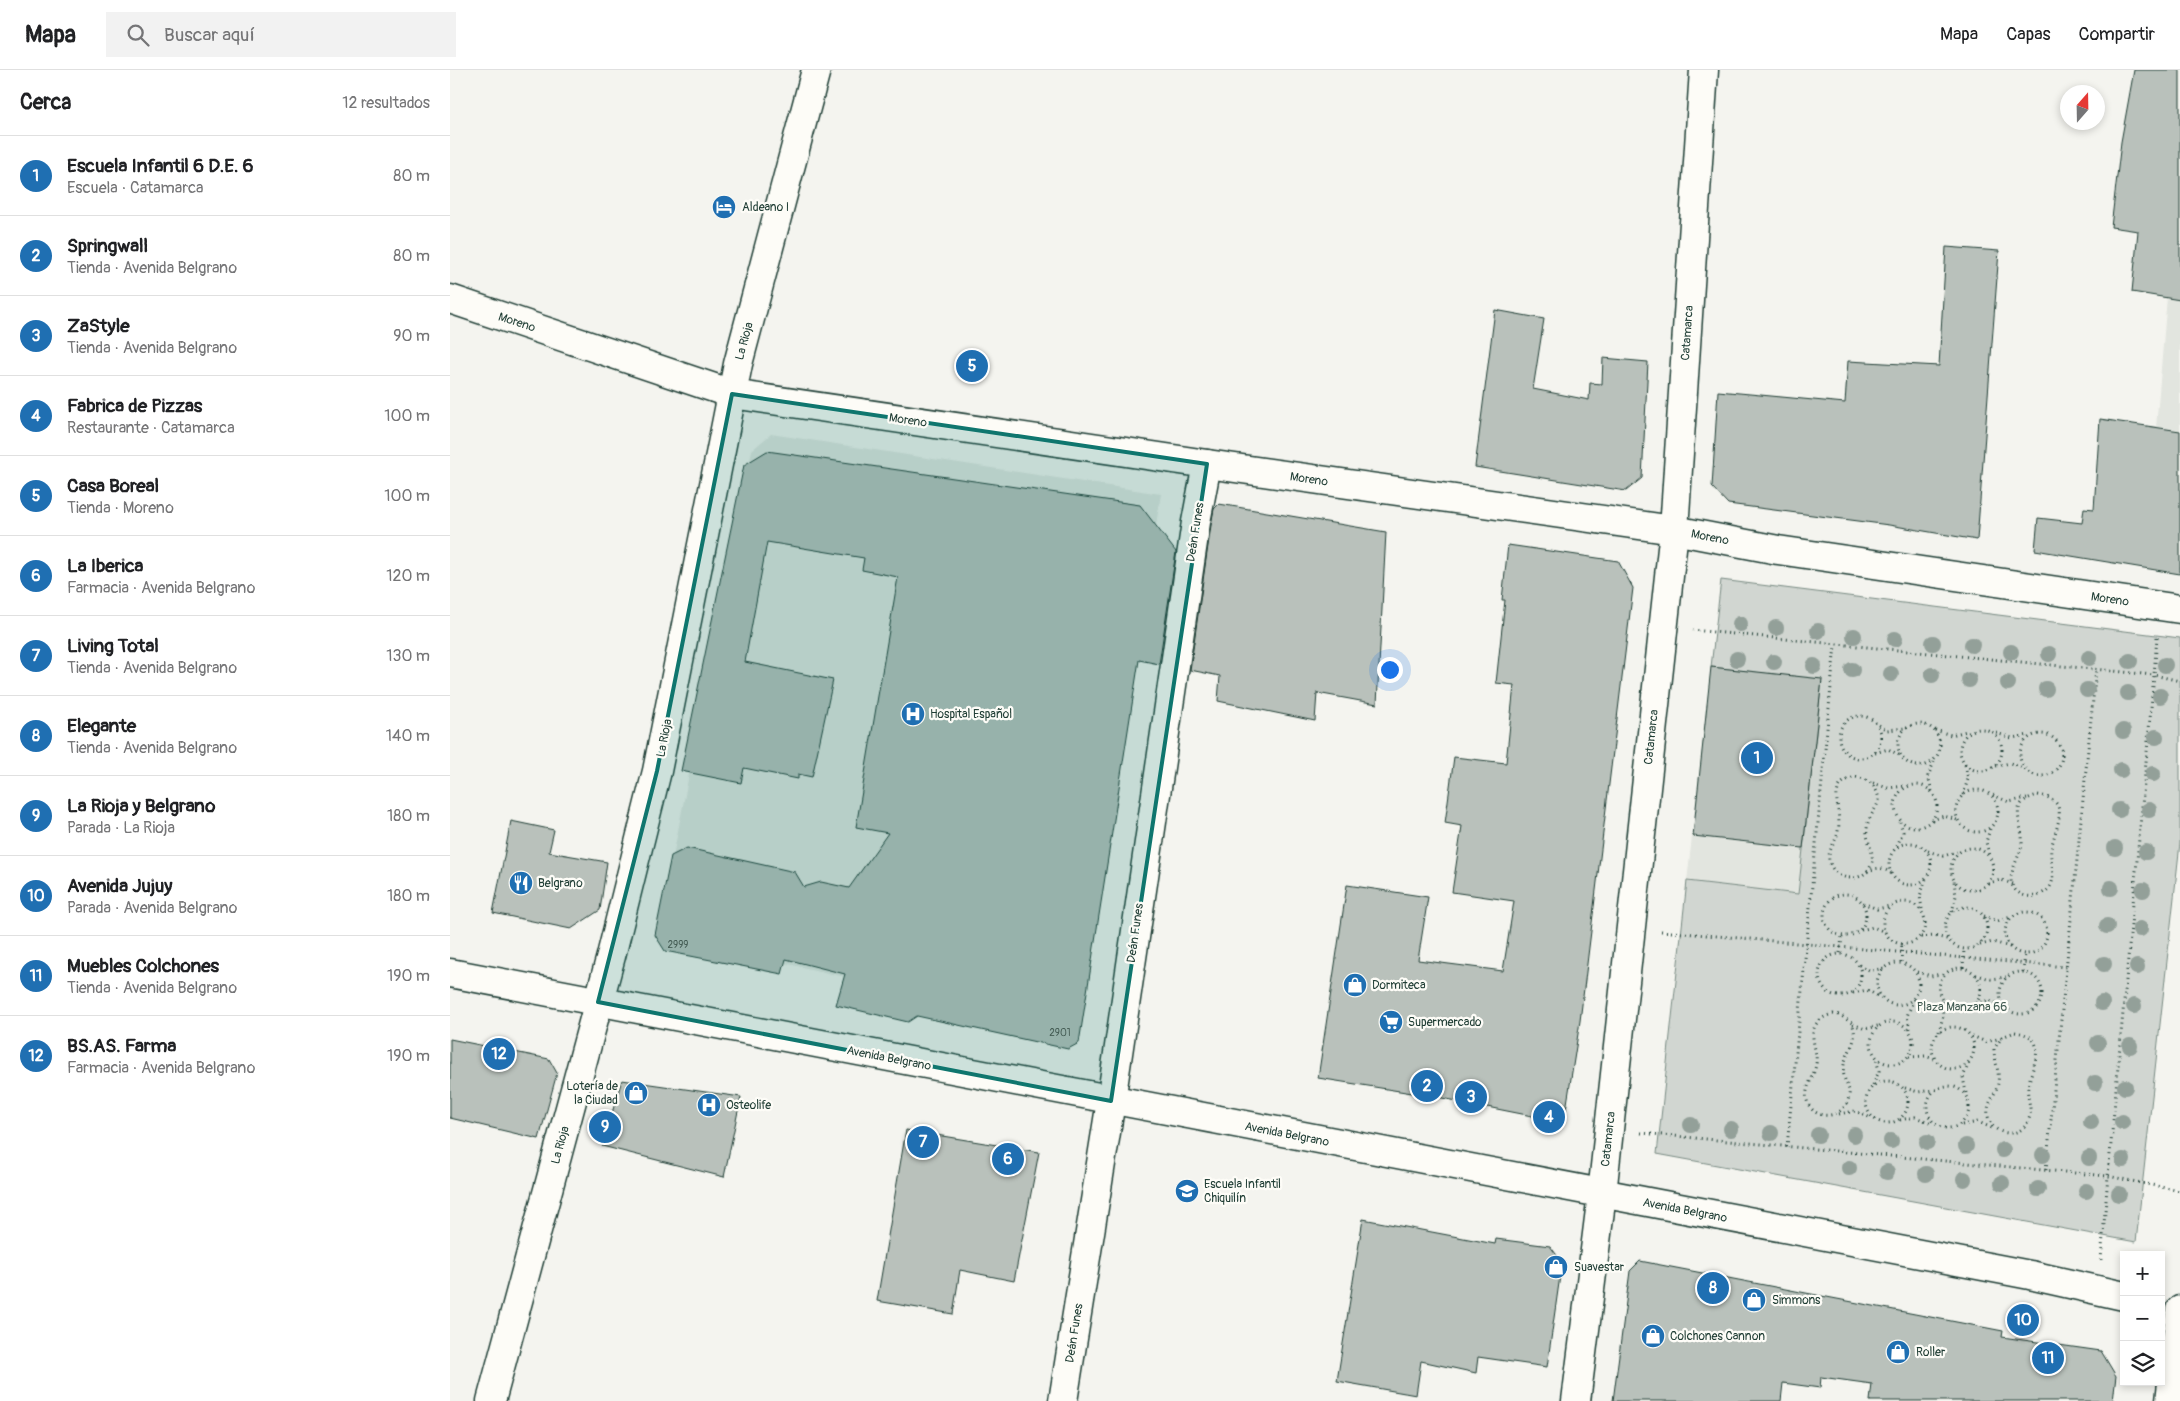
<!DOCTYPE html>
<html lang="es">
<head>
<meta charset="utf-8">
<style>
	:root { --surface:#fff; --page:#f2f2f2; --text:#202124; --muted:#757577; --line:#e0e0e0; --accent:#1f6fb2 }
	body { margin:0; font-family:Pangolin,sans-serif; background:var(--page); color:var(--text) }
	.controls { position:absolute; right:15px; bottom:15px; display:grid; overflow:hidden; border-radius:0px; box-shadow:0 2px 8px #0003 }
	.controls button { width:45px; height:45px; display:grid; place-items:center; padding:0; border:0; border-bottom:1px solid var(--line); background:var(--surface); color:var(--text); font:25px sans-serif }
	.compass { position:absolute; left:1610px; top:15px; width:45px; height:45px; border-radius:50%; background:var(--surface); box-shadow:0 2px 8px #0003; rotate:20deg }
	.you { position:absolute; left:939px; top:599px; width:18px; height:18px; margin:-12px; border:4px solid #fff; border-radius:50%; background:#1a73e8; box-shadow:0 0 0 8px #1a73e833 }
	.badge { display:grid; place-items:center; width:32px; height:32px; border-radius:50%; background:var(--accent); color:#fff; font-size:16px; font-weight:700 }
	.pin { position:absolute; translate:-50% -50%; border:2px solid #fff; box-shadow:0 1px 5px #0006 }
	.list { margin:0; padding:0; list-style:none }
	h2 { display:flex; justify-content:space-between; align-items:center; height:65px; margin:0; padding:0 20px; font-size:21px }
	h2 small { font-size:16px; font-weight:400; color:var(--muted) }
	.list li { display:grid; grid-template-columns:32px 1fr auto; gap:15px; align-items:center; box-sizing:border-box; height:80px; padding:0 20px; border-top:1px solid var(--line) }
	.list b { display:block; font-size:19px; white-space:nowrap }
	.list p { margin:0; font-size:16px; white-space:nowrap; color:var(--muted) }
	.list em { font-size:16px; font-style:normal; color:var(--muted) }
	.icon { flex:none; width:28px; height:28px; fill:none; stroke:currentColor; stroke-width:2; stroke-linecap:round; stroke-linejoin:round }
	.map { position:relative; flex:none; width:1730px; height:1331px; overflow:hidden }
	header { display:flex; align-items:center; gap:30px; box-sizing:border-box; height:70px; padding:0 25px; background:var(--surface); border-bottom:1px solid var(--line) }
	header strong { font-size:24px }
	nav { display:flex; gap:28px; margin-inline-start:auto; font-size:18px }
	.search { width:350px; height:45px; background:var(--page); display:flex; align-items:center; gap:12px; box-sizing:border-box; padding:0 18px; border-radius:0px; color:var(--muted); font-size:19px }
	main { display:flex }
	aside { flex:1; background:var(--surface) }
	.map>svg:first-child { display:block }
	.built { fill:#e2e5df }
	.green { fill:#d1d6d1; stroke:#788a82 }
	.building { fill:#b9c1bb; stroke:#1f3d34 }
	.lines { fill:none; stroke-linecap:round; stroke-linejoin:round }
	.minor-casing { stroke:#1f3d34; stroke-width:31 }
	.major-casing { stroke:#1f3d34; stroke-width:31 }
	.path { stroke:#1f3d34; stroke-width:3; stroke-dasharray:1 4; stroke-linecap:butt }
	.minor { stroke:#fdfcf7; stroke-width:28 }
	.major { stroke:#fdfcf7; stroke-width:28 }
	.tree { fill:#93a099 }
	.marked { fill:#0f766e; fill-opacity:0.2; stroke:#0f766e; stroke-width:4; stroke-linejoin:round }
	.labels { text-anchor:middle; stroke-width:4.5; stroke-linejoin:round; paint-order:stroke }
	.number-label { font-size:10px; fill:#465e56 }
	.poi-label { font-size:12px; fill:#1f3d34; stroke:#fdfcf7; text-anchor:start }
	.street-label { font-size:12px; fill:#1f3d34; stroke:#fdfcf7 }
	.park-label { font-size:12px; fill:#435c53; stroke:#fdfcf7 }
</style>
</head>
<body>
<header>
<strong>Mapa</strong>
<div class="search"><svg class="icon" aria-label="search" viewBox="0 0 24 24"><circle cx="10" cy="10" r="6"/><path d="M15 15l6 6"/></svg>Buscar aquí</div>
<nav><a>Mapa</a><a>Capas</a><a>Compartir</a></nav>
</header>
<main>
<aside>
<h2>Cerca<small>12 resultados</small></h2>
<ul class="list">
<li><span class="badge">1</span><div><b>Escuela Infantil 6 D.E. 6</b><p>Escuela · Catamarca</p></div><em>80 m</em></li>
<li><span class="badge">2</span><div><b>Springwall</b><p>Tienda · Avenida Belgrano</p></div><em>80 m</em></li>
<li><span class="badge">3</span><div><b>ZaStyle</b><p>Tienda · Avenida Belgrano</p></div><em>90 m</em></li>
<li><span class="badge">4</span><div><b>Fabrica de Pizzas</b><p>Restaurante · Catamarca</p></div><em>100 m</em></li>
<li><span class="badge">5</span><div><b>Casa Boreal</b><p>Tienda · Moreno</p></div><em>100 m</em></li>
<li><span class="badge">6</span><div><b>La Iberica</b><p>Farmacia · Avenida Belgrano</p></div><em>120 m</em></li>
<li><span class="badge">7</span><div><b>Living Total</b><p>Tienda · Avenida Belgrano</p></div><em>130 m</em></li>
<li><span class="badge">8</span><div><b>Elegante</b><p>Tienda · Avenida Belgrano</p></div><em>140 m</em></li>
<li><span class="badge">9</span><div><b>La Rioja y Belgrano</b><p>Parada · La Rioja</p></div><em>180 m</em></li>
<li><span class="badge">10</span><div><b>Avenida Jujuy</b><p>Parada · Avenida Belgrano</p></div><em>180 m</em></li>
<li><span class="badge">11</span><div><b>Muebles Colchones</b><p>Tienda · Avenida Belgrano</p></div><em>190 m</em></li>
<li><span class="badge">12</span><div><b>BS.AS. Farma</b><p>Farmacia · Avenida Belgrano</p></div><em>190 m</em></li>
</ul>
</aside>
<div class="map">
<svg width="1730" height="1331" viewBox="0 0 1730 1331">
	<rect width="100%" height="100%" fill="#f4f4ef"/>
	<filter id="ink" filterUnits="userSpaceOnUse"><feTurbulence type="fractalNoise" baseFrequency=".02" numOctaves="2"/><feDisplacementMap in="SourceGraphic" scale="10" xChannelSelector="R" yChannelSelector="G"/><feConvolveMatrix kernelMatrix="1 2 1 2 8 2 1 2 1" color-interpolation-filters="sRGB"/></filter>
	<g filter="url(#ink)">
		<g class="built">
			<polygon points="1717,227 1730,230 1730,361 1706,358"/>
			<polygon points="321,364 711,424 627,950 613,957 208,864 302,380"/>
			<polygon points="1261,597 1372,609 1348,824 1237,811"/>
		</g>
		<polygon class="green" points="1271,510 1730,568 1730,773 1686,1172 1207,1084 1237,811 1348,824 1372,610 1261,597"/>
		<g class="building">
			<polygon points="1684,0 1730,0 1730,230 1682,222 1688,161 1661,157 1671,72"/>
			<polygon points="1496,177 1549,181 1527,470 1439,455 1278,434 1262,417 1268,321 1395,333 1398,291 1489,296"/>
			<polygon points="1045,240 1094,249 1083,319 1139,330 1140,313 1152,314 1153,288 1198,292 1192,408 1176,421 1025,397"/>
			<polygon points="1650,349 1730,361 1730,504 1585,480 1588,448 1632,453 1634,438 1644,439"/>
			<polygon points="317,381 690,435 726,482 709,594 689,590 629,973 618,979 467,946 458,952 386,935 395,904 336,889 332,904 215,881 205,865 221,786 237,778 345,802 354,817 371,812 399,818 438,763 406,757 448,507 412,500 414,488 317,472 295,592 383,610 362,707 348,704 348,709 294,698 291,713 231,701 294,395"/>
			<polygon points="769,434 936,462 927,634 867,623 865,651 768,631 770,606 740,600 761,455 764,439"/>
			<polygon points="1058,475 1168,491 1183,518 1130,951 1116,1040 1107,1049 1092,1048 987,1027 868,1008 897,815 978,827 968,890 1053,901 1064,831 1002,822 1012,756 995,753 1004,687 1056,693 1064,615 1046,613 1055,530 1052,530"/>
			<polygon points="1261,597 1372,609 1353,778 1243,766"/>
			<polygon points="61,751 104,760 99,782 157,792 150,840 121,859 43,843"/>
			<polygon points="0,969 99,989 107,1003 89,1069 0,1048"/>
			<polygon points="172,1010 291,1027 274,1107 152,1076"/>
			<polygon points="456,1060 589,1082 564,1211 510,1200 503,1244 427,1231"/>
			<polygon points="913,1149 1045,1174 1046,1169 1100,1176 1112,1192 1097,1297 1028,1287 1026,1303 971,1291 966,1325 887,1311"/>
			<polygon points="1190,1191 1553,1261 1552,1267 1651,1281 1666,1306 1663,1331 1420,1331 1422,1314 1371,1307 1370,1318 1333,1313 1331,1331 1163,1331 1180,1201"/>
		</g>
		<g class="lines">
			<g class="minor-casing">
				<g id="minor">
					<polyline points="0,229 282,324 757,394 1224,460 1328,480 1730,539"/>
					<polyline points="41,1331 161,886 207,701 288,294 366,0"/>
					<polyline points="613,1331 661,1031 746,452 757,394"/>
					<polyline points="1126,1331 1152,1124 1224,460 1254,0"/>
				</g>
			</g>
			<g class="major-casing">
				<g id="major">
					<polyline points="0,903 1580,1205 1674,1226"/>
					<polyline points="1720,1331 1730,1240"/>
				</g>
			</g>
			<g class="path">
				<polyline points="1707,567 1704,605 1730,611"/>
				<circle cx="1410" cy="667" r="21"/>
				<circle cx="1469" cy="675" r="21"/>
				<polyline points="1429,655 1437,660 1455,658"/>
				<circle cx="1531" cy="680" r="21"/>
				<polyline points="1485,660 1501,665 1517,661"/>
				<polyline points="1546,663 1562,668 1579,665"/>
				<circle cx="1591" cy="685" r="21"/>
				<polyline points="1425,683 1438,679 1449,685"/>
				<polyline points="1546,696 1560,693 1573,698"/>
				<path d="M 1406,707 C 1420,709 1427,717 1429,730 C 1426,740 1418,747 1417,758 C 1415,771 1426,782 1421,795 C 1413,815 1382,811 1379,789 C 1378,779 1387,771 1388,761 C 1393,739 1374,714 1406,707 Z"/>
				<polyline points="1423,713 1438,718 1455,716"/>
				<circle cx="1466" cy="736" r="21"/>
				<circle cx="1527" cy="741" r="21"/>
				<polyline points="1482,721 1478,706 1484,692"/>
				<polyline points="1513,725 1518,709 1515,695"/>
				<polyline points="1543,725 1559,732 1577,728"/>
				<path d="M 1588,725 C 1624,730 1604,759 1601,780 C 1599,796 1611,815 1591,824 C 1586,827 1579,827 1573,825 C 1548,814 1570,790 1572,774 C 1574,754 1555,733 1588,725 Z"/>
				<polyline points="1482,750 1494,746 1507,750"/>
				<circle cx="1460" cy="794" r="21"/>
				<polyline points="1447,776 1453,762 1450,752"/>
				<circle cx="1522" cy="799" r="21"/>
				<polyline points="1478,781 1493,786 1507,782"/>
				<polyline points="1539,784 1536,772 1540,759"/>
				<path d="M 1417,802 C 1426,797 1432,797 1441,803"/>
				<polyline points="1538,813 1551,810 1563,814"/>
				<circle cx="1395" cy="845" r="21"/>
				<circle cx="1454" cy="853" r="21"/>
				<polyline points="1413,833 1427,839 1440,836"/>
				<circle cx="1516" cy="858" r="21"/>
				<polyline points="1472,839 1470,826 1476,809"/>
				<circle cx="1576" cy="863" r="21"/>
				<polyline points="1502,842 1506,826 1504,811"/>
				<polyline points="1534,846 1548,851 1561,847"/>
				<polyline points="1411,860 1423,857 1435,862"/>
				<polyline points="1211,861 1616,897"/>
				<polyline points="1471,867 1484,866 1497,869"/>
				<polyline points="1530,875 1543,872 1560,877"/>
				<polyline points="1390,883 1392,867"/>
				<circle cx="1390" cy="905" r="21"/>
				<polyline points="1451,892 1452,874"/>
				<circle cx="1448" cy="914" r="21"/>
				<polyline points="1409,895 1421,901 1434,898"/>
				<circle cx="1510" cy="919" r="21"/>
				<polyline points="1513,898 1514,879"/>
				<circle cx="1571" cy="923" r="21"/>
				<polyline points="1467,902 1481,906 1495,903"/>
				<polyline points="1573,902 1575,884"/>
				<polyline points="1526,905 1541,909 1556,907"/>
				<polyline points="1403,923 1417,920 1431,928"/>
				<polyline points="1526,933 1539,930 1553,936"/>
				<path d="M 1383,944 L 1390,945 L 1402,953 C 1412,978 1387,985 1395,1010 C 1397,1016 1400,1019 1399,1025 C 1398,1044 1372,1053 1360,1037 C 1350,1022 1364,1009 1366,994 C 1368,981 1359,968 1365,956 C 1369,949 1375,946 1383,944 Z"/>
				<circle cx="1442" cy="973" r="21"/>
				<polyline points="1403,954 1415,959 1428,956"/>
				<circle cx="1503" cy="978" r="21"/>
				<polyline points="1460,959 1457,946 1464,929"/>
				<polyline points="1489,962 1493,946 1492,931"/>
				<path d="M 1565,962 C 1602,967 1581,996 1578,1017 C 1576,1029 1584,1040 1578,1051 C 1570,1070 1541,1065 1538,1046 C 1536,1033 1546,1025 1548,1013 C 1550,1001 1544,991 1544,979 L 1552,967 Z"/>
				<polyline points="1522,966 1536,972 1551,968"/>
				<polyline points="1459,987 1475,986 1484,989"/>
				<circle cx="1437" cy="1032" r="21"/>
				<polyline points="1423,1015 1429,1001 1426,988"/>
				<circle cx="1498" cy="1037" r="21"/>
				<polyline points="1455,1018 1468,1022 1484,1020"/>
				<polyline points="1516,1023 1513,1007 1519,993"/>
				<polyline points="1389,1044 1405,1041 1421,1048"/>
				<polyline points="1450,1050 1465,1047 1482,1053"/>
				<polyline points="1512,1055 1528,1052 1544,1059"/>
				<polyline points="1191,1063 1658,1106 1704,605 1243,560"/>
				<polyline points="1337,1077 1385,575"/>
				<polyline points="1596,1100 1646,599"/>
				<polyline points="1651,1190 1658,1106 1730,1121"/>
			</g>
			<use href="#minor" class="minor"/>
			<use href="#major" class="major"/>
		</g>
		<g class="tree">
			<circle cx="1290" cy="554" r="8"/>
			<circle cx="1326" cy="558" r="8"/>
			<circle cx="1368" cy="561" r="8"/>
			<circle cx="1404" cy="566" r="8"/>
			<circle cx="1445" cy="569" r="8"/>
			<circle cx="1483" cy="573" r="8"/>
			<circle cx="1522" cy="575" r="8"/>
			<circle cx="1561" cy="582" r="8"/>
			<circle cx="1599" cy="584" r="8"/>
			<circle cx="1639" cy="588" r="8"/>
			<circle cx="1287" cy="589" r="8"/>
			<circle cx="1680" cy="591" r="8"/>
			<circle cx="1324" cy="592" r="8"/>
			<circle cx="1715" cy="595" r="8"/>
			<circle cx="1364" cy="596" r="8"/>
			<circle cx="1402" cy="600" r="8"/>
			<circle cx="1441" cy="604" r="8"/>
			<circle cx="1482" cy="605" r="8"/>
			<circle cx="1519" cy="610" r="8"/>
			<circle cx="1558" cy="613" r="8"/>
			<circle cx="1596" cy="619" r="8"/>
			<circle cx="1637" cy="620" r="8"/>
			<circle cx="1678" cy="623" r="8"/>
			<circle cx="1710" cy="626" r="8"/>
			<circle cx="1673" cy="661" r="8"/>
			<circle cx="1706" cy="667" r="8"/>
			<circle cx="1671" cy="700" r="8"/>
			<circle cx="1703" cy="704" r="8"/>
			<circle cx="1669" cy="740" r="8"/>
			<circle cx="1699" cy="740" r="8"/>
			<circle cx="1665" cy="778" r="8"/>
			<circle cx="1696" cy="782" r="8"/>
			<circle cx="1661" cy="818" r="8"/>
			<circle cx="1693" cy="820" r="8"/>
			<circle cx="1657" cy="856" r="8"/>
			<circle cx="1690" cy="859" r="8"/>
			<circle cx="1654" cy="894" r="8"/>
			<circle cx="1687" cy="897" r="8"/>
			<circle cx="1652" cy="933" r="8"/>
			<circle cx="1684" cy="936" r="8"/>
			<circle cx="1648" cy="973" r="8"/>
			<circle cx="1680" cy="976" r="8"/>
			<circle cx="1645" cy="1013" r="8"/>
			<circle cx="1675" cy="1017" r="8"/>
			<circle cx="1641" cy="1052" r="8"/>
			<circle cx="1672" cy="1052" r="8"/>
			<circle cx="1241" cy="1055" r="8"/>
			<circle cx="1281" cy="1059" r="8"/>
			<circle cx="1321" cy="1063" r="8"/>
			<circle cx="1368" cy="1065" r="8"/>
			<circle cx="1404" cy="1065" r="8"/>
			<circle cx="1441" cy="1071" r="8"/>
			<circle cx="1477" cy="1072" r="8"/>
			<circle cx="1516" cy="1076" r="8"/>
			<circle cx="1553" cy="1080" r="8"/>
			<circle cx="1593" cy="1085" r="8"/>
			<circle cx="1639" cy="1088" r="8"/>
			<circle cx="1673" cy="1090" r="8"/>
			<circle cx="1399" cy="1098" r="8"/>
			<circle cx="1437" cy="1102" r="8"/>
			<circle cx="1476" cy="1104" r="8"/>
			<circle cx="1514" cy="1109" r="8"/>
			<circle cx="1552" cy="1113" r="8"/>
			<circle cx="1588" cy="1119" r="8"/>
			<circle cx="1636" cy="1121" r="8"/>
			<circle cx="1669" cy="1124" r="8"/>
		</g>
	</g>
	<path class="marked" d="M 282,324 L 757,394 L 661,1031 L 148,932 L 207,701 Z"/>
	<defs>
		<g id="hotel-disc" transform="scale(1.25)"><circle r="9.5" fill="#1f6fb2" stroke="#fdfcf7"/><path d="M-6-4.5h1.5V1H6V5H4.5V3h-9V5H-6ZM-4 0a1.8 1.8 0 1 1 3.6 0ZM.5 0V-2.5h3Q6-2.5 6 0Z" fill="#fff"/></g>
		<g id="hospital-disc" transform="scale(1.25)"><circle r="9.5" fill="#1f6fb2" stroke="#fdfcf7"/><path d="M-5-5h3v3.5h4V-5h3V5h-3V1.5h-4V5h-3Z" fill="#fff"/></g>
		<g id="restaurant-disc" transform="scale(1.25)"><circle r="9.5" fill="#1f6fb2" stroke="#fdfcf7"/><path d="M-5-6h1v4h1v-4h1v4h1v-4h1v5L-1.5 .5V6h-2V.5L-5-1ZM5-6V6H3V1.5H1.5Q1.5-4 5-6Z" fill="#fff"/></g>
		<g id="shop-disc" transform="scale(1.25)"><circle r="9.5" fill="#1f6fb2" stroke="#fdfcf7"/><path d="M-5-2.5h2.3a2.7 3.5 0 0 1 5.4 0H5L5.5 6h-11ZM-1.5-2.5h3a1.5 2.3 0 0 0-3 0Z" fill="#fff"/></g>
		<g id="supermarket-disc" transform="scale(1.25)"><circle r="9.5" fill="#1f6fb2" stroke="#fdfcf7"/><path d="M-6-5.5h2.5l.6 2H6L4.5 2H-2.5L-4.4-4H-6ZM-1.5 3.2a1.3 1.3 0 1 0 .1 0ZM3 3.2a1.3 1.3 0 1 0 .1 0Z" fill="#fff"/></g>
		<g id="school-disc" transform="scale(1.25)"><circle r="9.5" fill="#1f6fb2" stroke="#fdfcf7"/><path d="M0-5L7-2L0 1L-7-2ZM-4 1L0 2.5L4 1V4Q0 6-4 4Z" fill="#fff"/></g>
	</defs>
	<g fill-rule="evenodd">
		<use href="#hotel-disc" x="274" y="137"/>
		<use href="#hospital-disc" x="463" y="644"/>
		<use href="#restaurant-disc" x="71" y="813"/>
		<use href="#shop-disc" x="905" y="915"/>
		<use href="#supermarket-disc" x="941" y="952"/>
		<use href="#shop-disc" x="186" y="1023"/>
		<use href="#hospital-disc" x="259" y="1035"/>
		<use href="#school-disc" x="737" y="1121"/>
		<use href="#shop-disc" x="1106" y="1197"/>
		<use href="#shop-disc" x="1304" y="1230"/>
		<use href="#shop-disc" x="1203" y="1266"/>
		<use href="#shop-disc" x="1448" y="1282"/>
	</g>
	<g class="labels">
		<g class="number-label">
			<text x="228" y="878">2999</text>
			<text x="610" y="966">2901</text>
		</g>
		<g class="poi-label">
			<text x="292" y="141">Aldeano I</text>
			<text x="480" y="648">Hospital Español</text>
			<text x="88" y="817">Belgrano</text>
			<text x="922" y="919">Dormiteca</text>
			<text x="958" y="956">Supermercado</text>
			<text x="168" y="1020" text-anchor="end">Lotería de<tspan x="168" dy="14">la Ciudad</tspan></text>
			<text x="276" y="1039">Osteolife</text>
			<text x="754" y="1118">Escuela Infantil<tspan x="754" dy="14">Chiquilín</tspan></text>
			<text x="1124" y="1201">Suavestar</text>
			<text x="1322" y="1234">Simmons</text>
			<text x="1220" y="1270">Colchones Cannon</text>
			<text x="1466" y="1286">Roller</text>
		</g>
		<g class="street-label">
			<text transform="translate(67 252) rotate(18)" y="4">Moreno</text>
			<text transform="translate(1237 263) rotate(-86)" y="4">Catamarca</text>
			<text transform="translate(294 271) rotate(-75)" y="4">La Rioja</text>
			<text transform="translate(458 350) rotate(8)" y="4">Moreno</text>
			<text transform="translate(859 409) rotate(8)" y="4">Moreno</text>
			<text transform="translate(745 462) rotate(-81)" y="4">Deán Funes</text>
			<text transform="translate(1260 467) rotate(11)" y="4">Moreno</text>
			<text transform="translate(1660 529) rotate(8)" y="4">Moreno</text>
			<text transform="translate(1201 667) rotate(-84)" y="4">Catamarca</text>
			<text transform="translate(214 668) rotate(-79)" y="4">La Rioja</text>
			<text transform="translate(685 863) rotate(-82)" y="4">Deán Funes</text>
			<text transform="translate(439 988) rotate(11)" y="4">Avenida Belgrano</text>
			<text transform="translate(837 1064) rotate(11)" y="4">Avenida Belgrano</text>
			<text transform="translate(1158 1069) rotate(-84)" y="4">Catamarca</text>
			<text transform="translate(110 1075) rotate(-75)" y="4">La Rioja</text>
			<text transform="translate(1235 1140) rotate(11)" y="4">Avenida Belgrano</text>
			<text transform="translate(624 1263) rotate(-81)" y="4">Deán Funes</text>
		</g>
		<g class="park-label">
			<text x="1512" y="941">Plaza Manzana 66</text>
		</g>
	</g>
</svg>
<div class="controls">
<button>+</button>
<button>−</button>
<button><svg class="icon" aria-label="layers" viewBox="0 0 24 24"><path d="M12 4l9 5-9 5-9-5zM3 14l9 5 9-5"/></svg></button>
</div>
<svg class="compass" viewBox="-18 -18 36 36"><path d="M0-13l5 13h-10z" fill="#e53935"/><path d="M0 13l5-13h-10z" fill="#757577"/></svg>
<div class="you"></div>
<div class="pin badge" style="left:1307px;top:688px">1</div>
<div class="pin badge" style="left:977px;top:1016px">2</div>
<div class="pin badge" style="left:1021px;top:1027px">3</div>
<div class="pin badge" style="left:1099px;top:1047px">4</div>
<div class="pin badge" style="left:522px;top:296px">5</div>
<div class="pin badge" style="left:558px;top:1089px">6</div>
<div class="pin badge" style="left:473px;top:1072px">7</div>
<div class="pin badge" style="left:1263px;top:1218px">8</div>
<div class="pin badge" style="left:155px;top:1057px">9</div>
<div class="pin badge" style="left:1573px;top:1250px">10</div>
<div class="pin badge" style="left:1598px;top:1288px">11</div>
<div class="pin badge" style="left:49px;top:984px">12</div>
</div>
</main>
</body>
</html>
